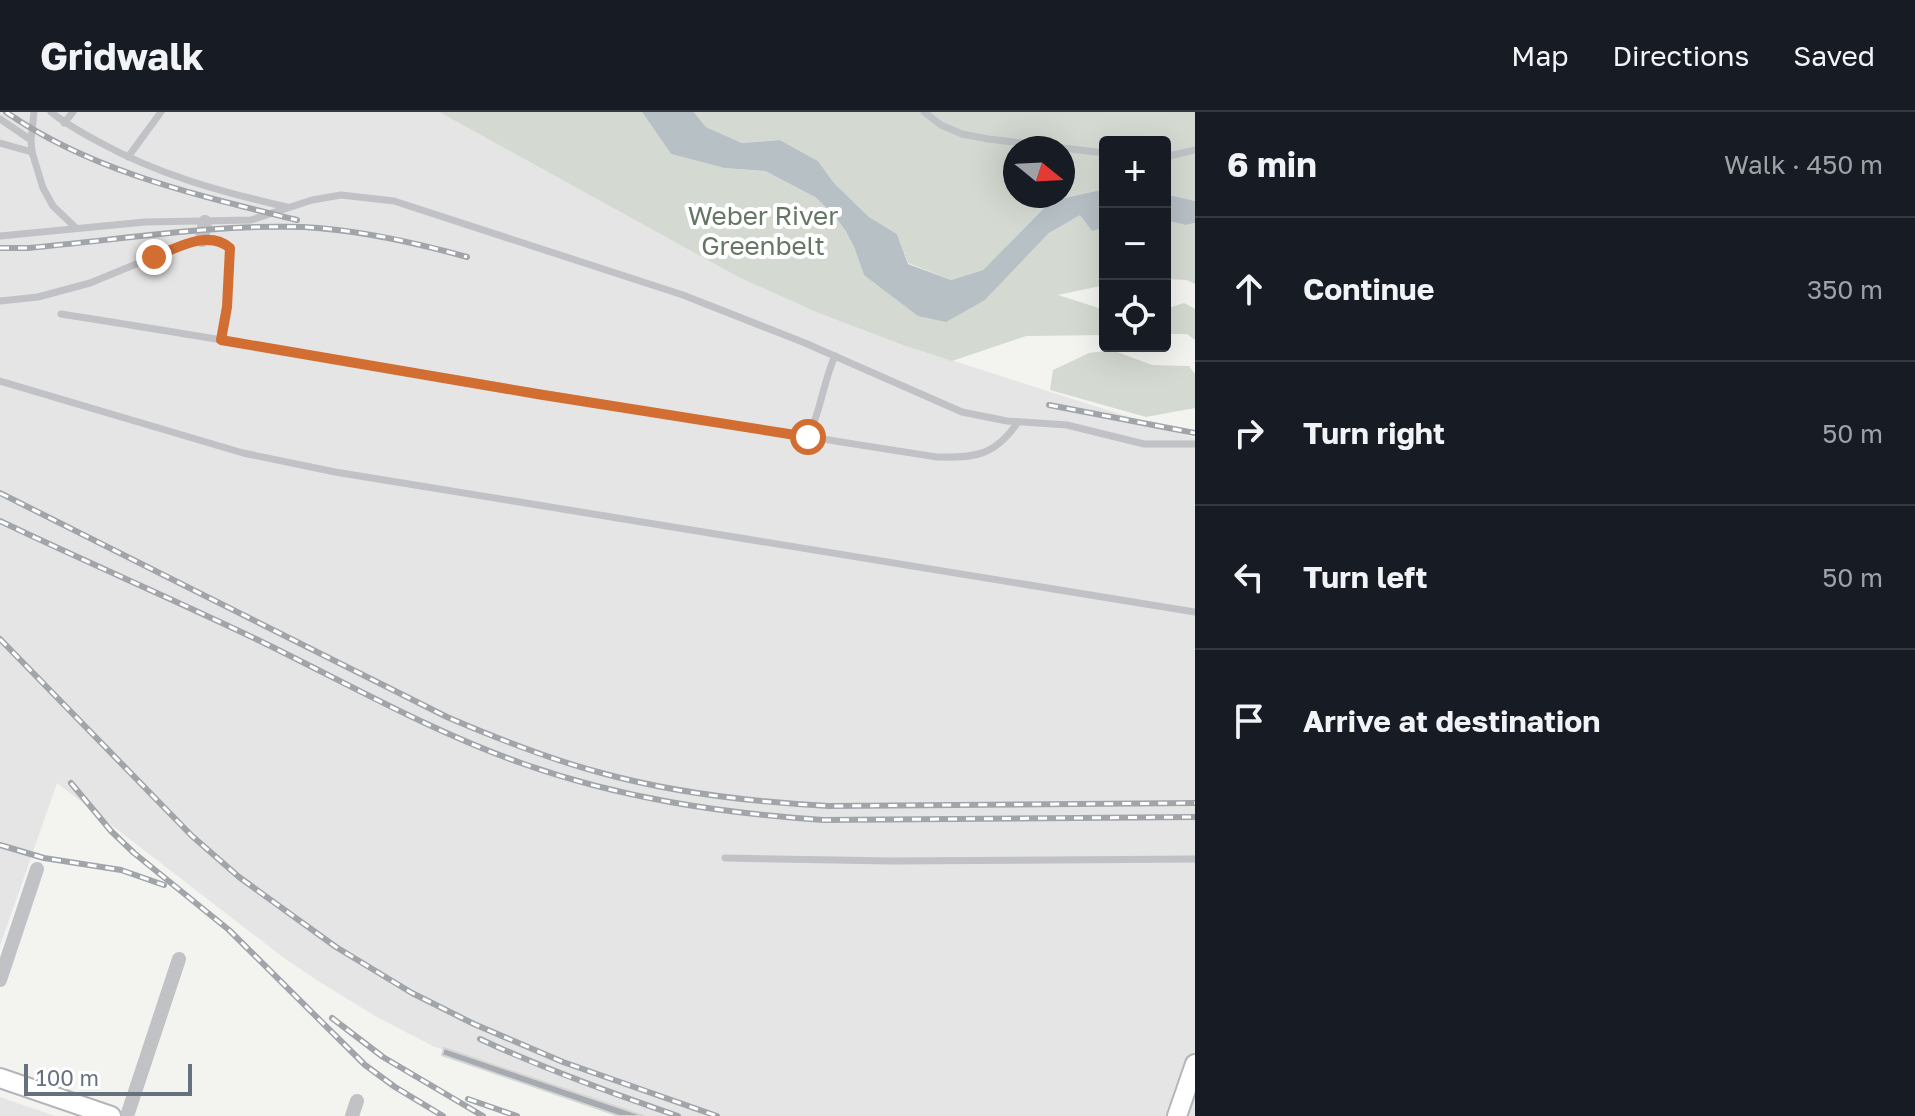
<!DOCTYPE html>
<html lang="en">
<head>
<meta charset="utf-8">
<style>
	:root { --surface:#171b24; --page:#242831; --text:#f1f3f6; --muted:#9ea1a6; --line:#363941 }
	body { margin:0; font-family:"Golos Text",sans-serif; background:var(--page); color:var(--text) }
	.controls { position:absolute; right:24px; top:24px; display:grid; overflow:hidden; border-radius:8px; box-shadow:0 8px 32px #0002 }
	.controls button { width:72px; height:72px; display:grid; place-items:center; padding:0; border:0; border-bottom:2px solid var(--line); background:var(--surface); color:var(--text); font:40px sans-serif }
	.compass { position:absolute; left:1003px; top:24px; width:72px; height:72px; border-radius:50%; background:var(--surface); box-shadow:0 8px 32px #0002; rotate:108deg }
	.scale { position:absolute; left:24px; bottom:20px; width:168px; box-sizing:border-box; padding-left:8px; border:4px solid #66707f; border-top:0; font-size:22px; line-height:28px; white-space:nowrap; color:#66707f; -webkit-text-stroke:6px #fff; paint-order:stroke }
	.stop { position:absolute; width:24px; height:24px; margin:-18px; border:6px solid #d26e32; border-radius:50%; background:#fff }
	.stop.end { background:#d26e32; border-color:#fff; box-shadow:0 2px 8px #0008 }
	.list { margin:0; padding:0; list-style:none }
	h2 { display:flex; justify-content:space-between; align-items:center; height:104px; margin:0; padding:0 32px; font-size:34px }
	h2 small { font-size:26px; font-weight:400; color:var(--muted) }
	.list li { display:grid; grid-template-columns:52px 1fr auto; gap:24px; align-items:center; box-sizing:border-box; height:144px; padding:0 32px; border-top:2px solid var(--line) }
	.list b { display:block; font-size:30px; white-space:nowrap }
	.list em { font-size:26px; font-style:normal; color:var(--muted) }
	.icon { flex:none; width:44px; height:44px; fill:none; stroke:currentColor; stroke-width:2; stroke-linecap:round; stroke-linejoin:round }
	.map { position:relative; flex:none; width:1195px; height:1004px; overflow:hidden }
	header { display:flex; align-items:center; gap:48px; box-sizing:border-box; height:112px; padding:0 40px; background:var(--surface); border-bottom:2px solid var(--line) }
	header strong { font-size:38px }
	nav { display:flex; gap:44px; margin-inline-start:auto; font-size:28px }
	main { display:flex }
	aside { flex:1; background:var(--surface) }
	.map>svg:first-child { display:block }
	.built { fill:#e4e5e4 }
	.green { fill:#d4dad2; fill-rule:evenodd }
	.water { fill:#b7c0c5 }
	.building { fill:#a6abb2; stroke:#d5d5d3; stroke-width:2 }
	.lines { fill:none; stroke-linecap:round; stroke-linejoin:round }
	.secondary-casing { stroke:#b2b5ba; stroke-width:22 }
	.service { stroke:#c0c2c6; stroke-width:7 }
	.minor { stroke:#c0c2c6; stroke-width:14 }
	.secondary { stroke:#fff; stroke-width:18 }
	.rail-casing { stroke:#a1a5aa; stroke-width:6 }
	.rail { stroke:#fff; stroke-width:3; stroke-dasharray:9; stroke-linecap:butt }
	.route { stroke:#d26e32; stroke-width:10 }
	.labels { text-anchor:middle; stroke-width:8; stroke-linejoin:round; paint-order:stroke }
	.park-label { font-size:26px; fill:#657664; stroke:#fff }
</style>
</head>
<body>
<header>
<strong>Gridwalk</strong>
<nav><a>Map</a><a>Directions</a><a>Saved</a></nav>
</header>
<main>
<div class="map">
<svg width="1195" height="1004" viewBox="0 0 1195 1004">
	<rect width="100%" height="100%" fill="#f3f4f0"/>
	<g class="built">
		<polygon points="0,0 439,0 740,166 816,200 900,232 1195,326 1195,1004 640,1004 433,934 375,904 315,867 284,846 57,671 0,834"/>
		<polygon points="0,985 55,1004 0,1004"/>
	</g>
	<g class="green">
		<polygon points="439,0 642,0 671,42 724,56 765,59 815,85 834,103 845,118 854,135 864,163 985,188 1049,121 1080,102 1092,119 1105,116 1105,173 1058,183 1105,198 1105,223 1026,224 952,249 900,232 816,200 740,166"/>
		<path d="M 694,0 L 1195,0 L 1195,89 L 1165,82 L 1165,30 L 1105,30 L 1105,77 L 1051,89 L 983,158 L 951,168 L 908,151 L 897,122 L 869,105 L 834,71 L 818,49 L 780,28 L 742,31 L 706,15 ZM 1015,36 L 1063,36 L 1063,84 L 1015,84 Z"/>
		<polygon points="1165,108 1185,113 1195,111 1195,172 1187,168 1165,167"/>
		<polygon points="1184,191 1195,197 1195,228 1187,222 1165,222 1165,197"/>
		<polygon points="1112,238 1152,253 1189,254 1195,262 1195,296 1146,305 1050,278 1053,258 1089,241"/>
	</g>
	<g class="water">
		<polygon points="642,0 694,0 706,15 742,31 780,28 818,49 834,71 869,105 897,122 908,152 951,168 983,158 1051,89 1105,77 1105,116 1092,119 1080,103 1049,121 985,188 946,210 918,204 864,163 854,135 845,118 834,103 815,85 765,59 724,56 671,42"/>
		<polygon points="1165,82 1195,89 1195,111 1185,113 1165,108"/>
	</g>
	<polygon class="building" points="444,936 644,1004 619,1004 442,943"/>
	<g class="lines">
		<g class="secondary-casing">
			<g id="secondary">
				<polyline points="0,966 111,1004"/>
				<polyline points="1177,1004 1195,952"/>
			</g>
		</g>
		<g class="service">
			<polyline points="34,0 31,28 32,40 43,76 53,94 76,116"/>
			<path d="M 51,0 C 66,12 82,21 99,30 C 159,63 221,80 287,95"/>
			<polyline points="924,0 941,13 962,22 988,27 1105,41"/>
			<polyline points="0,7 31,28"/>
			<polyline points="64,11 73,0"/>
			<polyline points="0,31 32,40"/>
			<polyline points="128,45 161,0"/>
			<polyline points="1165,45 1195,38"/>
			<polyline points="0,124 145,110 251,108 312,88 341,83 394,89 683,183 805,231 962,300 1007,309 1067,313 1144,332 1195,332"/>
			<polyline points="0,189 38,185 90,171 185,132 202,128 223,130 230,136 227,195 221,228"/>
			<path d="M 61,202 C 353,248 644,300 937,345 C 975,346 995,344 1018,310"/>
			<polyline points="0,269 243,341 335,360 1195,500"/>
			<path d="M 808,325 C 821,299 823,270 835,244"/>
			<polyline points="725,746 892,749 1195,747"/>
		</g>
		<g class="minor">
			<polyline points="202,128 205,110"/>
			<polyline points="0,868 37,757"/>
			<polyline points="127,1004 179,847"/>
			<polyline points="352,1004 357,989"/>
		</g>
		<use href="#secondary" class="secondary"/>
		<g class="rail-casing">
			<g id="rail">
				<path d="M 6,0 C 92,60 197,83 297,108"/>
				<path d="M 0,136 L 28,136 C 119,128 212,112 304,115 C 360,118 413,130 467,145"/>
				<polyline points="1049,293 1195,321"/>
				<path d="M 0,381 L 447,605 C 496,626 546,646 598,660 C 673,681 751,690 829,694 L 1195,691"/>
				<path d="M 0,409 C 86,450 173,487 258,528 C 345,570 430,619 521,651 C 619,686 720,701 823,708 L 1195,705"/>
				<polyline points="0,527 192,724 239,765 336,835 412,881 474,912 563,950 717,1004"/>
				<polyline points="71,671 111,719 134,741 229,818 365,953 395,975 443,1004"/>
				<polyline points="0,733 44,746 121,758 164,773"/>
				<polyline points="332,906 383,945 483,1004"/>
				<path d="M 480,927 C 544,957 611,981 678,1004"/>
				<polyline points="468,987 517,1004"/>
			</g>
		</g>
		<use href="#rail" class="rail"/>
	</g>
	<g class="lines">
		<path class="route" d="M 154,145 C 177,136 208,117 230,136 L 227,195 L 221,228 L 537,282 L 808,325"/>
	</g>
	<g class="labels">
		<g class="park-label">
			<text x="763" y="113">Weber River<tspan x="763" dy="30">Greenbelt</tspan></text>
		</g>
	</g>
</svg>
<div class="controls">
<button>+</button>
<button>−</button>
<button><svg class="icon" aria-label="locate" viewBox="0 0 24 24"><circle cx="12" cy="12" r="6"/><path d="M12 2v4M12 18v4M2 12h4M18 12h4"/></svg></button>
</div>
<svg class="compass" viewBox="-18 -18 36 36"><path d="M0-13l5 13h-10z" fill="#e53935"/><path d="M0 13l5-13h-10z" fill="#9ea1a6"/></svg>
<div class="scale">100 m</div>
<div class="stop" style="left:808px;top:325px"></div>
<div class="stop end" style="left:154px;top:145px"></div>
</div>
<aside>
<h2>6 min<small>Walk · 450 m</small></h2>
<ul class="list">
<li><svg class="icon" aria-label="ahead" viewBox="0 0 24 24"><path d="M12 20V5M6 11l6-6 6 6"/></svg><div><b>Continue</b></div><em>350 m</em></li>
<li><svg class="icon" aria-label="right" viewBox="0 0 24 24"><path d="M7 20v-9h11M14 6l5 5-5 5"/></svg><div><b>Turn right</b></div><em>50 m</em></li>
<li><svg class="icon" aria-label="left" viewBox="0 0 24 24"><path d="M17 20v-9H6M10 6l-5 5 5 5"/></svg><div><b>Turn left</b></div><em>50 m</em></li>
<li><svg class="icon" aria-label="arrive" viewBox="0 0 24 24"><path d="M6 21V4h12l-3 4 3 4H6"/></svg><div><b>Arrive at destination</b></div></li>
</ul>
</aside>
</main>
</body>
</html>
